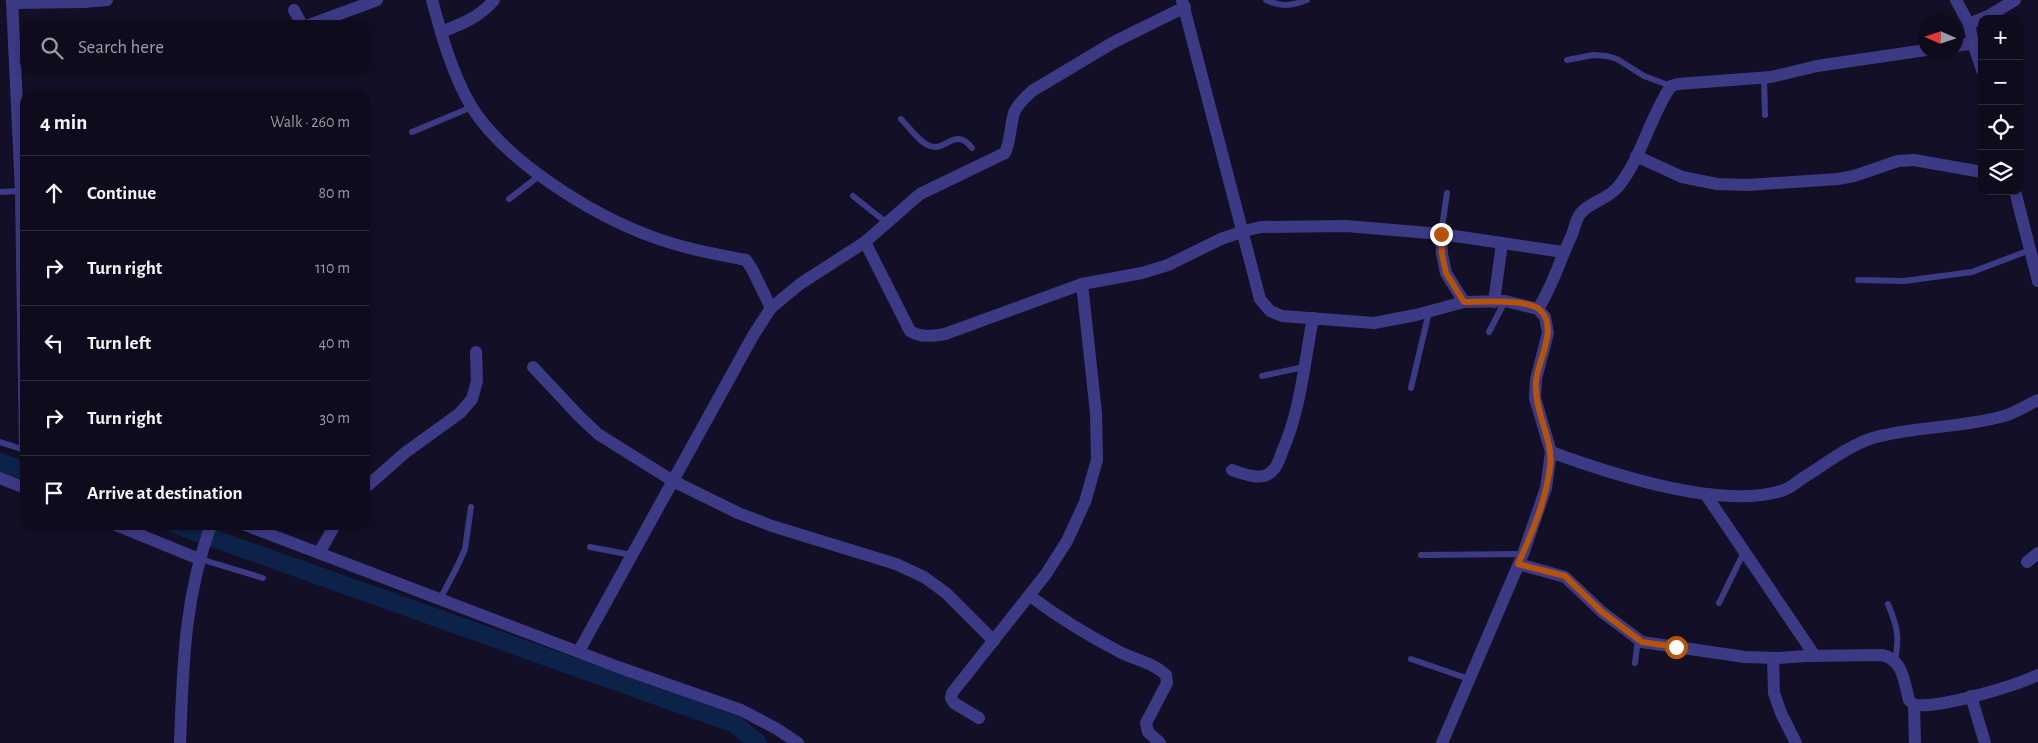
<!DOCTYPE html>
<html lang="en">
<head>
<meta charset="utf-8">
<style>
	:root { --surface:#0e0b1c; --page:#171425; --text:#f1f3f6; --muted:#9b9ba3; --line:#2e2b3b }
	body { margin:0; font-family:"Alegreya Sans",sans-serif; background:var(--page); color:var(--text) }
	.controls { position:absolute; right:15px; top:15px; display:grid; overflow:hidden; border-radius:10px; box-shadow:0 2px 8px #0003 }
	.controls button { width:45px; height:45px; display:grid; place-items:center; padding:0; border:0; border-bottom:1px solid var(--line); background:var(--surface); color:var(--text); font:25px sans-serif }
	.compass { position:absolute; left:1918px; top:15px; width:45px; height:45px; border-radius:50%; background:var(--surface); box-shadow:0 2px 8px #0003; rotate:273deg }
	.stop { position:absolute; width:15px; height:15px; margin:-11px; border:4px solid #b45309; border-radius:50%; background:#fff }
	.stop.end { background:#b45309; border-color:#fff; box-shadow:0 1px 5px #0008 }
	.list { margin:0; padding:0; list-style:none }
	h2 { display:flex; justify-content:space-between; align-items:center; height:65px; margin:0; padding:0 20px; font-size:21px }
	h2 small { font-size:16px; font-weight:400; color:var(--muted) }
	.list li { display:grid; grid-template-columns:32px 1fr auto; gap:15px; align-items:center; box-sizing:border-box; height:75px; padding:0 20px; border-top:1px solid var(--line) }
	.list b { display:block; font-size:19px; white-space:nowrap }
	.list em { font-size:16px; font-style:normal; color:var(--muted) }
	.icon { flex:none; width:28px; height:28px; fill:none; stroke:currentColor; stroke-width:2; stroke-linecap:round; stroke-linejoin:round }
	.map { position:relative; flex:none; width:2038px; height:743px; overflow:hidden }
	.search { position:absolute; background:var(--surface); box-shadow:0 2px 8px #0003; left:20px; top:20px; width:350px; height:55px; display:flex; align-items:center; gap:12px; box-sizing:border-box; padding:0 18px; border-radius:15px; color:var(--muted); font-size:19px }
	.panel { position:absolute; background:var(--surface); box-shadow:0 2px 8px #0003; left:20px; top:90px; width:350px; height:440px; border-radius:15px }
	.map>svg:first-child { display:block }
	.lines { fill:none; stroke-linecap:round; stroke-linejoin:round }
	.canal { stroke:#0c2248; stroke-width:18 }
	.lane { stroke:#3d3a85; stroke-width:6 }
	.street { stroke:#3d3a85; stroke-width:12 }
	.route { stroke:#b45309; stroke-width:6 }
</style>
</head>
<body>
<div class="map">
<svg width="2038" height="743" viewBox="0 0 2038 743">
	<rect width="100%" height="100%" fill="#130f26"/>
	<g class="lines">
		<g class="canal">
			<polyline points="0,462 25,471"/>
			<polyline points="176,525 735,724 758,743"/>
		</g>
		<g class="lane">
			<path d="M 1266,0 C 1281,7 1292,6 1307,0"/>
			<polyline points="1567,60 1593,55 1607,56 1617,59 1644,76 1671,86"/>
			<polyline points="1764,77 1765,115"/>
			<path d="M 901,119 C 909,127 919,142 930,146 C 946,152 955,126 972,148"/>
			<polyline points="412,132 472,107"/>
			<polyline points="0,192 21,191"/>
			<polyline points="853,196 887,223"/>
			<polyline points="509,199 539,176"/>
			<polyline points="1441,234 1447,193"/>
			<polyline points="1858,280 1904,281 1972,272 2030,250"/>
			<polyline points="1489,332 1505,301"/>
			<polyline points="1262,376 1304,367"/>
			<polyline points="1411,388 1429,312"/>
			<polyline points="0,442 25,450"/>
			<polyline points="590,547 632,555"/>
			<polyline points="1421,555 1523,554"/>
			<polyline points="200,559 263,578"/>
			<polyline points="440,599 457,567 465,549 471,507"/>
			<polyline points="1719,603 1744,552"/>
			<path d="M 1888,604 C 1897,626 1900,636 1895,660"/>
			<polyline points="1411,659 1469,679"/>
			<polyline points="1635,663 1638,639"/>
		</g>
		<g class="street">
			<polyline points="12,0 21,191 25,450"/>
			<path d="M 432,0 C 442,37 452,73 471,106 C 505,161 591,214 650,236 C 682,248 714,254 746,260 L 752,269 L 771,308"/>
			<polyline points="1182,0 1260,299 1270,311 1282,316 1374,323 1416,315 1464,302 1505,301 1538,309 1545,317 1548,333 1536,379 1535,398 1551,452 1546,488 1523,554 1442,743"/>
			<polyline points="1956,0 1969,24 1973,43"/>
			<polyline points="12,3 84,2 107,0"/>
			<polyline points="294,10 302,25"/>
			<polyline points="1969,24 1990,15 2015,0"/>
			<polyline points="309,25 377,0"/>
			<path d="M 441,32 C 462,24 480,17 494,0"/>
			<polyline points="1956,46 1973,43 1982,70"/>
			<polyline points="1636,156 1682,177 1717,184 1747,185 1838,179 1854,176 1898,161 1914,160 1982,172"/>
			<polyline points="2015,191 2038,281"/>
			<polyline points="1441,234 1442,254 1446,273 1464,302"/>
			<path d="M 865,242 L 910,331 C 922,338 932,336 945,334 L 1082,284 L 1142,273 L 1168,265 L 1221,239 L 1244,231 L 1261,227 L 1346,226 L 1441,234 L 1563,252"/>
			<polyline points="1494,302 1502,243"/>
			<path d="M 1538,309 C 1552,287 1559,263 1570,239 C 1574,232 1575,221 1580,214 C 1588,203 1606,200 1617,188 C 1641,160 1650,116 1671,86 L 1678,84 L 1771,77 L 1817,66 L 1926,50"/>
			<polyline points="533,367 579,416 598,434 673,481 738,513 772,526 896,564 924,577 946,593 994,641"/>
			<path d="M 1551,452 C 1611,474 1722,511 1784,490 C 1792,487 1799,480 1806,476 C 1828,462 1851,444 1876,437 C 1918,426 1962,428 2004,416 C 2015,413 2027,405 2038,400"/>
			<path d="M 1232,470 C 1244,474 1264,483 1274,469 C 1278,465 1280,457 1282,452 C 1301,409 1304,364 1313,318"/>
			<polyline points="0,478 25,488"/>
			<polyline points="365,488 406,452 460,413 472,399 477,381 476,352"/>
			<polyline points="1706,495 1815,656"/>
			<polyline points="116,525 199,559"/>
			<polyline points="245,525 618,667 741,710 777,729 798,743"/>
			<polyline points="319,553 335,525"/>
			<polyline points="2027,562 2038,553"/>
			<path d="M 1519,564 L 1565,577 L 1602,612 L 1642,642 L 1745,657 L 1778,658 L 1806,656 L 1882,655 C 1903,659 1904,682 1909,700 L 1914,705 C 1941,708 2012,687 2038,675"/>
			<path d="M 1030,596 C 1058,617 1087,635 1118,651 C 1134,660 1153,662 1166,675 L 1167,683 L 1146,723 L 1148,732 L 1160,743"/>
			<path d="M 579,651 L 754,334 L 771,308 L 800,284 L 865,242 L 920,194 L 1005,153 C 1011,139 1010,126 1014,113 C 1017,104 1026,97 1032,91 L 1114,42 L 1185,7"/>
			<polyline points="1773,658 1774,693 1781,713 1796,743"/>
			<polyline points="1971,696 1985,743"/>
			<polyline points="1914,705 1915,743"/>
			<polyline points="979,718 954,703 951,698 952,693 1046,574 1067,541 1085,502 1097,460 1096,413 1082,284"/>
			<path d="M 180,743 C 183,666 184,598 211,525"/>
		</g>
	</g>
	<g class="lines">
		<path class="route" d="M 1441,234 L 1442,254 L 1446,273 L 1464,302 C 1481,302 1526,299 1539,309 C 1560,327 1537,361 1536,382 C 1534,413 1554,440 1550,467 C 1546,500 1532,533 1518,564 L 1565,576 L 1602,612 L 1642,642 L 1676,647"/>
	</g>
</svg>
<div class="controls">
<button>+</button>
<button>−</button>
<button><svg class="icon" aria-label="locate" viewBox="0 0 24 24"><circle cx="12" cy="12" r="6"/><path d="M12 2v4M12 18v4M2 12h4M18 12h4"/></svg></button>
<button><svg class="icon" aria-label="layers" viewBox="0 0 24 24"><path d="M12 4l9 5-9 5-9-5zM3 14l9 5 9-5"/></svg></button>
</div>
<svg class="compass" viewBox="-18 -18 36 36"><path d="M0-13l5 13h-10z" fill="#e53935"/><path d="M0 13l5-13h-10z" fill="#9b9ba3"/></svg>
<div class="stop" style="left:1676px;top:647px"></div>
<div class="stop end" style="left:1441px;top:234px"></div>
<div class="search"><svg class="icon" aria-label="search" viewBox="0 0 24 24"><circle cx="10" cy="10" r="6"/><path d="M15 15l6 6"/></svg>Search here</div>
<section class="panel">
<h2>4 min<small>Walk · 260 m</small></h2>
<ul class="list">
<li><svg class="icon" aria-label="ahead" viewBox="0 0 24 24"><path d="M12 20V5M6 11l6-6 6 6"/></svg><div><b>Continue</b></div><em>80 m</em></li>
<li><svg class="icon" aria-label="right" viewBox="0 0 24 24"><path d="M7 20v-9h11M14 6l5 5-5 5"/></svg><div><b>Turn right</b></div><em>110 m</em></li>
<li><svg class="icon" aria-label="left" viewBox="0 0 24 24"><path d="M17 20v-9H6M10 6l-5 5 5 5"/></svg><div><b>Turn left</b></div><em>40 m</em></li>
<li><svg class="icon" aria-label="right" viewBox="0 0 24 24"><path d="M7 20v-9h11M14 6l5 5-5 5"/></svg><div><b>Turn right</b></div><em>30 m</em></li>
<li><svg class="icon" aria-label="arrive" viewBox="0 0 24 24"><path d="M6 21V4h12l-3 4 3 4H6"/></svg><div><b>Arrive at destination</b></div></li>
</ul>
</section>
</div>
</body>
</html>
